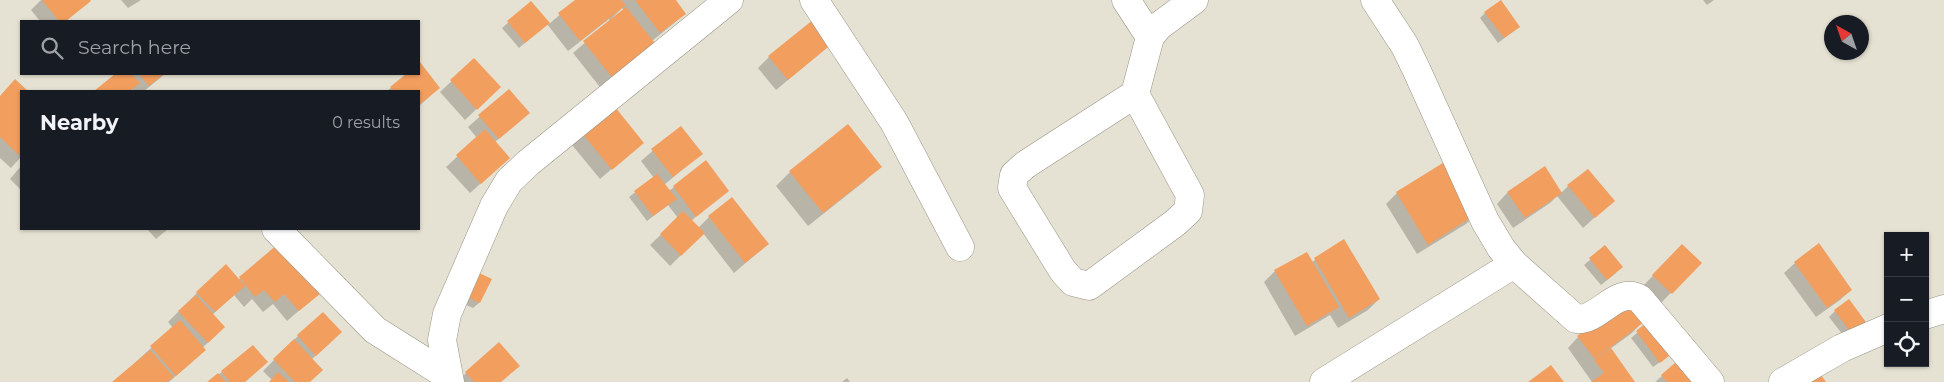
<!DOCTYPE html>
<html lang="en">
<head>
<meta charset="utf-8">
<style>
	:root { --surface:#171b24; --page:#242831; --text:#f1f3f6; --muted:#9ea1a6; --line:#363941 }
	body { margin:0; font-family:Montserrat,sans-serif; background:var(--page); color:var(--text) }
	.controls { position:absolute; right:15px; bottom:15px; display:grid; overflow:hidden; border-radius:0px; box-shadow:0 1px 4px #0004 }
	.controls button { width:45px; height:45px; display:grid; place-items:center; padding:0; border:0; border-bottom:1px solid var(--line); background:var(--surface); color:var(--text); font:25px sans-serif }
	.compass { position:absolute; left:1824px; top:15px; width:45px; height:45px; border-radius:50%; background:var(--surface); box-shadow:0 1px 4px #0004; rotate:320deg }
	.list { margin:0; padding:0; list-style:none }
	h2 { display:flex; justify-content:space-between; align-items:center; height:65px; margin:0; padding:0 20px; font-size:21px }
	h2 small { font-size:16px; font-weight:400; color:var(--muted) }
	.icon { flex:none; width:28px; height:28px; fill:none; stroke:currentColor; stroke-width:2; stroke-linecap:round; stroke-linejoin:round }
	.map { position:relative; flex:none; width:1944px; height:382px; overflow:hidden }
	.search { position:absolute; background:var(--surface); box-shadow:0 1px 4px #0004; left:20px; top:20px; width:400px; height:55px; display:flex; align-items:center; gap:12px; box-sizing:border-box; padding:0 18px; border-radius:0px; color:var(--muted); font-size:19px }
	.panel { position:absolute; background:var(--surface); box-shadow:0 1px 4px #0004; left:20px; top:90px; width:400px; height:140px; border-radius:0px }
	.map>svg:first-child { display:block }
	.shadow { fill:#0003; fill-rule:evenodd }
	.building { fill:#f29e5e }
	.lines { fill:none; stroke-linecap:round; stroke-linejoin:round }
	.minor-casing { stroke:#999587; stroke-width:29 }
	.minor { stroke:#fff; stroke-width:28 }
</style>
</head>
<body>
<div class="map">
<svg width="1944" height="382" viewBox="0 0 1944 382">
	<rect width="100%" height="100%" fill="#e6e2d3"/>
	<g class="shadow">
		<polygon points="41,0 88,0 89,1 66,21 40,21 31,10"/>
		<polygon points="121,0 141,0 128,8"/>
		<path d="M 577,0 L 674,0 L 684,13 L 673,24 L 652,41 L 607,96 L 573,53 L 610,21 L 609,19 L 568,51 L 547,24 L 519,48 L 502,28 L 531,3 L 549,24 ZM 622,8 L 624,10 L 612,20 L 611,19 Z"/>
		<polygon points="1703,0 1714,0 1707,5"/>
		<polygon points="1485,13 1519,27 1498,43 1480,18"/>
		<polygon points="832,43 776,90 758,68 769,57"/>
		<polygon points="474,60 488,98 465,120 440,92"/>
		<polygon points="420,64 438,88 428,98 419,106 419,91 387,91 408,74 419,74"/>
		<polygon points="117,74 165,74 144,91 134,91 132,89 130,91 96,91"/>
		<polygon points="15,81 26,91 21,91 21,157 11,168 0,158 0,97"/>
		<polygon points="509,91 517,123 495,142 498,168 470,193 446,167 477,138 468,127"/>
		<polygon points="680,127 701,154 664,185 669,191 705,162 727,191 691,221 698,228 709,217 768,244 734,273 703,233 670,266 650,245 678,218 668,205 647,221 629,197 654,178 641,161"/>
		<polygon points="579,129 642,143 600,179 568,140"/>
		<polygon points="1445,163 1477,213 1466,224 1417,254 1386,204 1397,193"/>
		<polygon points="21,166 21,190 10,179"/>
		<polygon points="880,166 866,180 808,226 776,186 790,172"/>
		<polygon points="1545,168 1561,193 1568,186 1613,201 1583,228 1557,196 1550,203 1513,228 1497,204 1507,193"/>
		<polygon points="147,229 168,229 156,239"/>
		<polygon points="284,241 324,289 287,321 273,304 263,312 252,299 244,307 234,295 212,315 213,338 202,348 193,361 169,382 114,382 173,328 168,322 197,293 238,280"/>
		<polygon points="1344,241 1379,299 1368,310 1338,328 1330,315 1295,336 1264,282 1275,271 1312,262"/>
		<polygon points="1605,247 1616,273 1601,285 1584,265"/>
		<polygon points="1671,257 1700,263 1660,304 1642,287"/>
		<polygon points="1795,263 1851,290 1840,300 1816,317 1784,273"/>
		<polygon points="491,280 479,303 473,308 460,302"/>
		<polygon points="1835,311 1869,328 1850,344 1829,317"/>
		<polygon points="1642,322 1632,333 1610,349 1634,382 1592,382 1568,348 1578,337"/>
		<polygon points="1650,322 1667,357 1653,367 1631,338"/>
		<polygon points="298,336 330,343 312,359 309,382 270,382 272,380 263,371"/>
		<polygon points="1684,357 1705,382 1655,382 1662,376"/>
		<polygon points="266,362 245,382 209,382 222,372"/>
		<polygon points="466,373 501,382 457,382"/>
		<polygon points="847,378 850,382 842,382"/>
	</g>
	<g class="building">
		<polygon points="42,0 90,0 91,1 66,21 59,21"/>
		<polygon points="575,0 621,0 626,5 580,41 558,13"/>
		<polygon points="635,0 676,0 686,14 660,33"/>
		<polygon points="1501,0 1520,27 1504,38 1484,12"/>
		<polygon points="531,1 550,23 525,43 507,21"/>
		<polygon points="626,7 662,52 619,86 583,41"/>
		<polygon points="814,19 833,43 788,80 768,56"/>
		<polygon points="474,58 501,87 477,110 450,80"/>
		<polygon points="420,62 440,88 419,105 419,91 394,91 390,87 406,74 419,74"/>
		<polygon points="115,74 132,74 140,83 130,91 94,91"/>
		<polygon points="139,74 164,74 149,86"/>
		<polygon points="15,79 28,91 21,91 21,157 0,137 0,96"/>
		<polygon points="509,89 530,113 499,139 478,115"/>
		<polygon points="611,102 644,143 612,170 578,128"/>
		<polygon points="848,124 882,167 823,213 789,171"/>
		<polygon points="681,126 703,154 673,177 651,149"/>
		<polygon points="485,129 510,158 481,184 456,155"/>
		<polygon points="706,160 729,191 696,217 673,186"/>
		<polygon points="1446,161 1478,213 1428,245 1396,192"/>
		<polygon points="1545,166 1562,193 1525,218 1507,192"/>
		<polygon points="1588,169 1615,201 1595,218 1567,185"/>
		<polygon points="657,174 677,199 653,216 634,191"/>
		<polygon points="732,197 769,244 745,263 708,216"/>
		<polygon points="683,211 705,233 681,256 660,234"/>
		<polygon points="284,239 326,289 299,311 284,294 275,302 264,290 255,297 239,277"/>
		<polygon points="1344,239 1380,299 1349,318 1314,258"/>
		<polygon points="1819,243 1852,290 1827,308 1794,262"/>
		<polygon points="1682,244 1702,263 1672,294 1652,275"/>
		<polygon points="1605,245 1623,267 1607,280 1589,258"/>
		<polygon points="1307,252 1339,307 1307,326 1274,270"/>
		<polygon points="226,264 245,286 215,312 196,292"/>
		<polygon points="477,272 492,279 480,303 465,296"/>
		<polygon points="196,295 225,327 208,343 178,311"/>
		<polygon points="1627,299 1644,322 1595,359 1577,336"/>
		<polygon points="1849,299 1871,329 1856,339 1834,310"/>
		<polygon points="323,312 342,332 316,356 297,335"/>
		<polygon points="180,320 206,350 176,376 150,346"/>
		<polygon points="1650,320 1674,352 1660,363 1636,331"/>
		<polygon points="294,339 323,370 310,382 295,382 273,359"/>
		<polygon points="499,342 520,366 501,382 474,382 465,372"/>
		<polygon points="253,345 268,362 245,382 230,382 221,371"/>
		<polygon points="1611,348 1635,382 1591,382 1604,373 1594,360"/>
		<polygon points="150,350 174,377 167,382 112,382"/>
		<polygon points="1684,355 1707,382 1667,382 1661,375"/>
		<polygon points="1551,365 1564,382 1528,382"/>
		<polygon points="1817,369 1826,382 1799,382"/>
		<polygon points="278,372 289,382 269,382"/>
		<polygon points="218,373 226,382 207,382"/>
	</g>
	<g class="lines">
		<g class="minor-casing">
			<g id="minor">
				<polyline points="814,0 894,122 960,247"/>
				<polyline points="1126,0 1150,37"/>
				<path d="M 1375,0 L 1405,46 L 1417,71 L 1485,221 L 1501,248 L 1514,264 L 1576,319 C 1598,322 1617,285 1640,299 L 1710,382"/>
				<polyline points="1135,94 1025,165 1014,175 1012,188 1063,271 1073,282 1089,286 1175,223 1188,211 1190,195 1135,94 1150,37 1159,26 1194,0"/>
				<polyline points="276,229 375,330 448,376"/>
				<polyline points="1925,315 1944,309"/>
				<polyline points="450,382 442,340 447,314 494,206 509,181 528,163 729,0"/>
				<polyline points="1324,382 1514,264"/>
				<polyline points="1783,382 1842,348 1888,328"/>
			</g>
		</g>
		<use href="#minor" class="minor"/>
	</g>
</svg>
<div class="controls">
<button>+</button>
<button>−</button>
<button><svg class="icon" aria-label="locate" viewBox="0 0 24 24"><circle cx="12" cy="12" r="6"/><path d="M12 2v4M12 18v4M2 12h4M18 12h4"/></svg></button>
</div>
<svg class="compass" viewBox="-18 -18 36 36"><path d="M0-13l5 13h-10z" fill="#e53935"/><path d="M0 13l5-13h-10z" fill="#9ea1a6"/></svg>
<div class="search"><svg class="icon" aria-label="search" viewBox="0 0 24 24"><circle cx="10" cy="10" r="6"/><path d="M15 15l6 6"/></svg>Search here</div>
<section class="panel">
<h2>Nearby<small>0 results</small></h2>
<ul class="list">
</ul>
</section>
</div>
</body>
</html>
